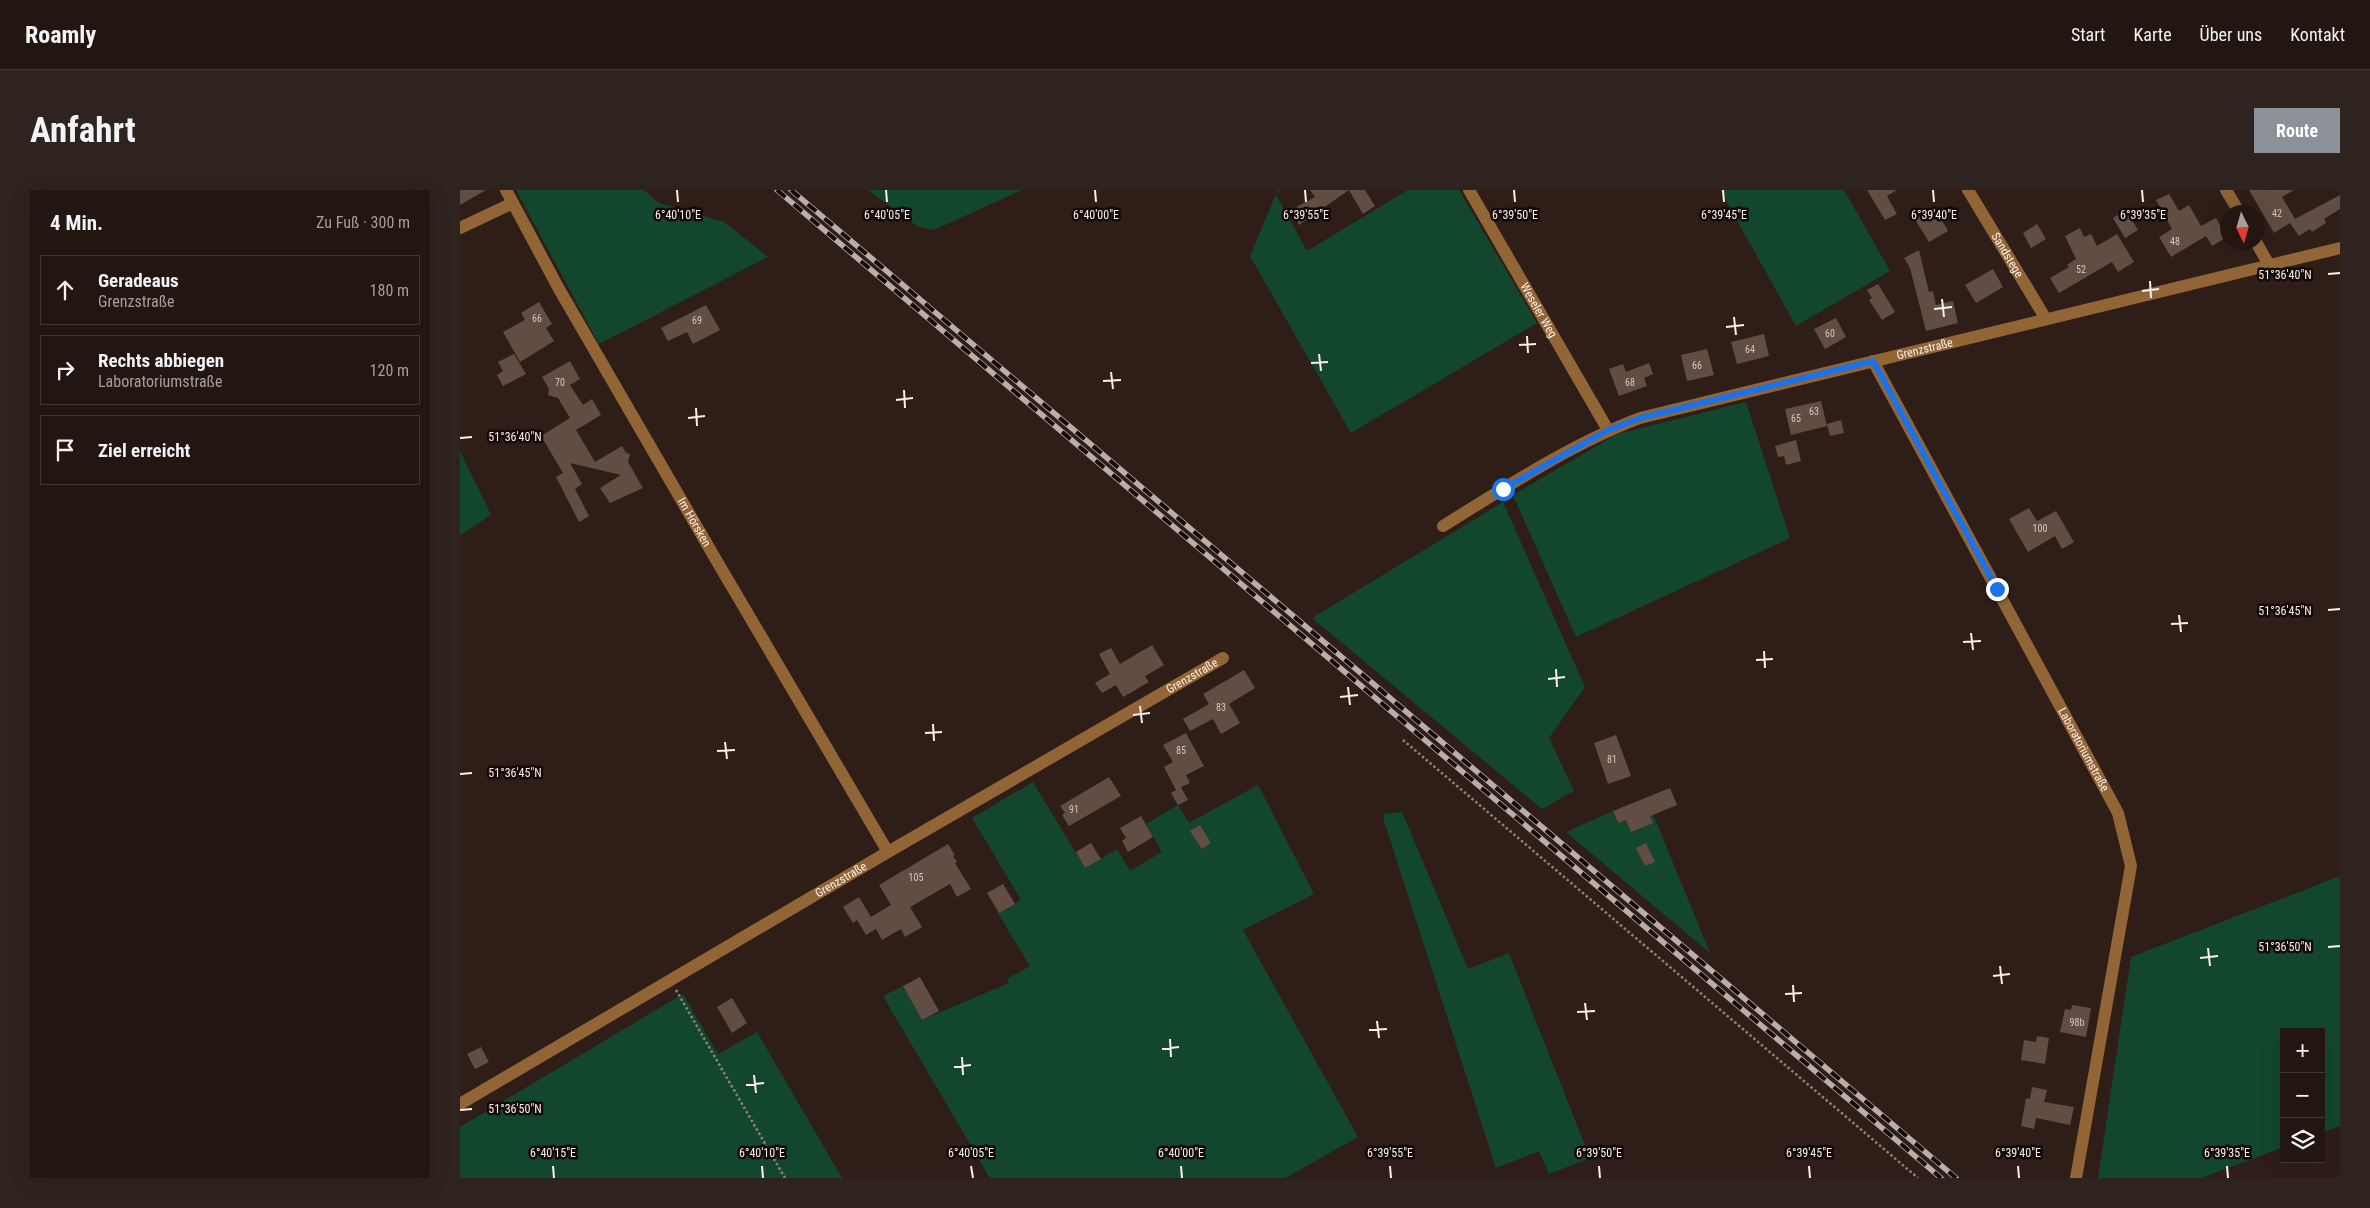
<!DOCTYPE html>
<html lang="de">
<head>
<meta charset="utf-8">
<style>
	:root { --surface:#231611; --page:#2f231f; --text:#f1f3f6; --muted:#a39f9f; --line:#403531; --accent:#8c9099 }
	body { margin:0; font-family:"Roboto Condensed",sans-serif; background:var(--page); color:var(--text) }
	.controls { position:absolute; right:15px; bottom:15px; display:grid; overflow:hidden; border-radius:0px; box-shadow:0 5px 20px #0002 }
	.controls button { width:45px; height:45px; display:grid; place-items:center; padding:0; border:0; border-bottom:1px solid var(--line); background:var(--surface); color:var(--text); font:25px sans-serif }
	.compass { position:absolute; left:1760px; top:15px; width:45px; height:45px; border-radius:50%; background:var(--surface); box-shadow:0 5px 20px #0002; rotate:175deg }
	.stop { position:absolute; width:15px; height:15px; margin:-11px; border:4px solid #1a73e8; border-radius:50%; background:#fff }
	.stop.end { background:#1a73e8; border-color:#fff; box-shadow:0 1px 5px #0008 }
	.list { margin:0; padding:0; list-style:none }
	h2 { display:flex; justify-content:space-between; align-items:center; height:65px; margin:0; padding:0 20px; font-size:21px }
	h2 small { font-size:16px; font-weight:400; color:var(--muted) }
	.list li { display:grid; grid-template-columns:32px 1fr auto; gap:15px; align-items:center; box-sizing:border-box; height:70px; margin:0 10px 10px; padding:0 10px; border:1px solid var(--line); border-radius:0px }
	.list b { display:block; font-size:19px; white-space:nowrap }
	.list p { margin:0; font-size:16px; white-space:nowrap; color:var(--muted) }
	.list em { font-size:16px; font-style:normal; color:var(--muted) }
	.icon { flex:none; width:28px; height:28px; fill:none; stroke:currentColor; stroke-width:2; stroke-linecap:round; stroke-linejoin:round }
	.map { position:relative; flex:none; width:1880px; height:988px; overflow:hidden; border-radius:0px }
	header { display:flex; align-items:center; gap:30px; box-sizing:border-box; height:70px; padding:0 25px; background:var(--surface); border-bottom:1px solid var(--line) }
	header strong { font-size:24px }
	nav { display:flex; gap:28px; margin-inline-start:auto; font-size:18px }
	.intro { display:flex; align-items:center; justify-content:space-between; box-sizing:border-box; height:120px; padding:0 30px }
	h1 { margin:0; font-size:35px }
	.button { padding:12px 22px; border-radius:0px; background:var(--accent); color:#fff; font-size:18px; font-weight:700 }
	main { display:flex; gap:30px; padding:0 30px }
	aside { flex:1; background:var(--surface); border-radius:0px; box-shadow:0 5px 20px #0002 }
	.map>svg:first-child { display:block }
	.green { fill:#13472d }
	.building { fill:#614d44 }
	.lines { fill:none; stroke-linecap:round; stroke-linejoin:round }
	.path { stroke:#90807a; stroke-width:2.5; stroke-dasharray:2.5 2.5; stroke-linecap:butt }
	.minor { stroke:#926537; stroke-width:12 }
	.rail-casing { stroke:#bbada7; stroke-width:5.5 }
	.rail { stroke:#120a07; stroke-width:4; stroke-dasharray:11; stroke-linecap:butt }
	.route { stroke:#1a73e8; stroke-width:6 }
	.ticks { fill:none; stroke:#fcefea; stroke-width:2 }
	.labels { text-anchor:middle; stroke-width:5; stroke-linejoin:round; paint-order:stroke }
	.number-label { font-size:10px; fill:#d5c6c0 }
	.street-label { font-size:12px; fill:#fcefea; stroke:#120a07 }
	.ticks-label { font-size:12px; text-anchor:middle; fill:#fcefea; stroke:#120a07; stroke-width:5; stroke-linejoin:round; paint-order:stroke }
</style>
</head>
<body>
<header>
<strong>Roamly</strong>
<nav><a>Start</a><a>Karte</a><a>Über uns</a><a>Kontakt</a></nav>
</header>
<div class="intro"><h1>Anfahrt</h1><a class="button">Route</a></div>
<main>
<aside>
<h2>4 Min.<small>Zu Fuß · 300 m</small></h2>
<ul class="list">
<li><svg class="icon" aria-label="ahead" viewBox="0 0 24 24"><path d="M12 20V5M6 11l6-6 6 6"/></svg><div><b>Geradeaus</b><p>Grenzstraße</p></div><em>180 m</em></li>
<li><svg class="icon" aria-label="right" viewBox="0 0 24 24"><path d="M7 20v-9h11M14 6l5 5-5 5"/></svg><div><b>Rechts abbiegen</b><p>Laboratoriumstraße</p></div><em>120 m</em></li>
<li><svg class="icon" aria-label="arrive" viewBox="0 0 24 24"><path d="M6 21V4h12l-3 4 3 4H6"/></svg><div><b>Ziel erreicht</b></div></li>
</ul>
</aside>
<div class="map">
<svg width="1880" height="988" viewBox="0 0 1880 988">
	<rect width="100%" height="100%" fill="#2f1e17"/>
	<g class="green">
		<polygon points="56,0 184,0 199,13 264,32 308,67 139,154"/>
		<polygon points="408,0 562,0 474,40 457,36"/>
		<polygon points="818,0 820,0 816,5 847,61 948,0 999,0 1077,133 891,243 790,66"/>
		<polygon points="1260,0 1384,0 1430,81 1336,136"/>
		<polygon points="1286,212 1330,348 1116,447 1053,305 1157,244"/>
		<polygon points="0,261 31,325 0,345"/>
		<polygon points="1043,312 1125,497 1089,548 1114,601 1082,619 852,428"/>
		<polygon points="573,592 625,678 657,659 670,681 702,662 686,634 718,615 729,633 798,595 854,704 783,740 898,947 825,988 530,988 423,806 443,796 462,830 549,793 547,789 570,776 538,723 561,710 512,628"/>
		<polygon points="1153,621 1157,633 1166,630 1171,642 1193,624 1250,763 1106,642"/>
		<polygon points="942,622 1008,779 1049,763 1130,968 1089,984 1079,961 1036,978 924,631 924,624"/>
		<polygon points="1880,686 1880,936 1861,943 1861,842 1824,842 1824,957 1741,988 1638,988 1671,767"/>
		<polygon points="223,804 258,864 297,842 382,988 0,988 0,937"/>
	</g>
	<g class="building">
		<polygon points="0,0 26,0 0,15"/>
		<polygon points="850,0 905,0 915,16 903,24 889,0 839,35 831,20 855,7"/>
		<polygon points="1407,0 1437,0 1427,6 1437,24 1425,30"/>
		<polygon points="1789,0 1834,0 1822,7 1835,29 1880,5 1880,19 1864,29 1866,33 1852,42 1850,39 1839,46 1830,33 1814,43"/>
		<polygon points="1709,4 1719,21 1729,15 1741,36 1756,28 1767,47 1752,56 1746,46 1711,67 1699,47 1712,39 1696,10"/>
		<polygon points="1474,17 1488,41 1469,52 1454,28"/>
		<polygon points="1666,20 1678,40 1665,48 1653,28"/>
		<polygon points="1577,34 1586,49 1571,58 1563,43"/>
		<polygon points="1620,38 1624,47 1631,44 1637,56 1657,44 1674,72 1658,82 1652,72 1599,103 1590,88 1609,77 1607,75 1616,69 1605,46"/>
		<polygon points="1459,60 1469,102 1473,101 1476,115 1493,111 1498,133 1466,141 1450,78 1444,68"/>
		<polygon points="1533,79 1543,97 1516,113 1505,95"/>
		<polygon points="1418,94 1435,122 1422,130 1409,110 1412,108 1407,100"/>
		<polygon points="79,112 92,134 86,138 94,151 60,172 43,142 65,130 61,123"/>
		<polygon points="246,115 260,140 233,154 227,142 208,151 201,138"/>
		<polygon points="1376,128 1386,147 1365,159 1354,139"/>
		<polygon points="1304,144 1309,166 1277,174 1271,152"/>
		<polygon points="1247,159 1254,185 1227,191 1221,165"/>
		<polygon points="54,164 66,184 43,196 37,185 43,181 38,172"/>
		<polygon points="110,171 120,189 110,195 123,215 132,209 141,225 116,240 135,272 162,256 166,263 170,264 168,272 183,298 150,313 140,298 161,285 110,273 122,294 115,299 129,326 119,332 96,287 103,283 81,246 110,228 98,208 88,205 89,199 82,187"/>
		<polygon points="1189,173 1193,184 1184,188 1187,196 1159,206 1149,179 1163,174 1166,182"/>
		<polygon points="1361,211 1367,236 1331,245 1325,219"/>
		<polygon points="1381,230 1384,243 1370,246 1367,234"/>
		<polygon points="1336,250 1341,271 1326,275 1324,266 1318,267 1315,256"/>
		<polygon points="1569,318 1577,331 1596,321 1614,352 1602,359 1595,346 1568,362 1549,329"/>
		<polygon points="692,455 704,475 685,486 689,492 663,507 656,495 642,503 635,493 650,484 639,464 651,458 660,474"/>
		<polygon points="784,480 795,498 769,514 780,533 761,544 753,529 730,541 723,529 749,514 743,504"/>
		<polygon points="726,543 744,576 726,585 730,593 721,597 728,610 718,615 711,603 716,600 704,577 713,572 703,555"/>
		<polygon points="1156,545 1171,586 1148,594 1134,553"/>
		<polygon points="649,587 661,606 609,636 602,625 605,623 600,616"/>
		<polygon points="1210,598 1217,615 1190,626 1193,633 1171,642 1166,630 1158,633 1153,621"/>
		<polygon points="681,626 693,647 668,662 662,651 666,648 660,638"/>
		<polygon points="740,635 751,653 742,659 730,641"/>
		<polygon points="631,653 641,669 625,678 616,662"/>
		<polygon points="1186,653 1195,672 1185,676 1176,658"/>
		<polygon points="488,654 495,665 493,666 497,672 495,673 511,699 497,707 490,694 450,717 462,737 445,747 441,739 422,750 416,739 406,745 397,730 393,733 383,717 399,707 411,727 431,715 419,695"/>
		<polygon points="543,694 555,714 539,723 527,703"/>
		<polygon points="460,787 479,821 462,830 443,796"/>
		<polygon points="272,808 287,833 272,843 257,817"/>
		<polygon points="1612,815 1631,818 1626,847 1600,842 1605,819 1611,820"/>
		<polygon points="1577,846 1589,848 1585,874 1561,870 1564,850 1576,852"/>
		<polygon points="21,857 29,872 15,879 7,864"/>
		<polygon points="1572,897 1587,900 1584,912 1614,917 1610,935 1576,928 1574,939 1561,936 1566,908 1570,909"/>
	</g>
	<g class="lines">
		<g class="path">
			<polyline points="943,550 1458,988"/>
			<polyline points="216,800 325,988"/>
		</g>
		<g class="minor">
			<path id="s1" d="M 46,0 L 99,99 L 255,368 L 428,662"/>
			<path id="s2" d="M 1009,0 L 1148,240"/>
			<path id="s3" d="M 1508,0 L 1586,129"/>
			<polyline points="1766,0 1779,22"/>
			<polyline points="0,38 53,13"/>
			<polyline points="1796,52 1809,75"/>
			<path id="s4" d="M 1413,171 L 1658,623 L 1671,676 L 1616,988"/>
			<path id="s5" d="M 983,336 C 1046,297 1111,254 1180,228 L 1880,58"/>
			<path id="s6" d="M 0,914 L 428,662 L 763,468"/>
		</g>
		<g class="rail-casing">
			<g id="rail">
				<polyline points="317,0 1481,988"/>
				<polyline points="331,0 1496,988"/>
			</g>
		</g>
		<use href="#rail" class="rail"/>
	</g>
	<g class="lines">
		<polyline class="route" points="1043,299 1148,240 1180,228 1413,171 1537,399"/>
	</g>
	<path class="ticks" d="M 217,0 L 218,12M 426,0 L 427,12M 635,0 L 636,12M 845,0 L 846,12M 1054,0 L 1055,12M 1263,0 L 1264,12M 1473,0 L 1474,12M 1682,0 L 1683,12M 1868,84 L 1880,83M 1690,91 L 1691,108M 1682,101 L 1699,99M 1482,109 L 1484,127M 1474,119 L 1492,117M 1274,127 L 1276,145M 1266,137 L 1284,135M 1067,146 L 1068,163M 1059,155 L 1076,154M 859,164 L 861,181M 851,173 L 868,172M 651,182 L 653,199M 643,191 L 661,190M 444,200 L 445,218M 436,210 L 453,208M 236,218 L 237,236M 228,228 L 245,226M 0,248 L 12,247M 1868,420 L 1880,419M 1719,425 L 1721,442M 1711,434 L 1728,433M 1511,443 L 1513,460M 1503,452 L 1521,451M 1304,461 L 1305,478M 1296,470 L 1313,469M 1096,479 L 1097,497M 1088,489 L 1105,487M 888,497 L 890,515M 880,507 L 898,505M 680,516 L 682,533M 673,525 L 690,523M 473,534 L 474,551M 465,543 L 482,542M 265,552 L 267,569M 257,561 L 275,560M 0,584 L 12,583M 1868,757 L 1880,756M 1748,758 L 1750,776M 1740,768 L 1758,766M 1540,776 L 1542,794M 1533,786 L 1550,784M 1333,795 L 1334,812M 1325,804 L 1342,803M 1125,813 L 1127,830M 1117,822 L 1135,821M 917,831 L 919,848M 909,840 L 927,839M 710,849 L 711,867M 702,859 L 719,857M 502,867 L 503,885M 494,877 L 511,875M 294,885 L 296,903M 286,895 L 304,893M 0,920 L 12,919M 93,976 L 94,988M 302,976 L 303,988M 511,976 L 513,988M 721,976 L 722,988M 930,976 L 931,988M 1139,976 L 1140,988M 1349,976 L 1350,988M 1558,976 L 1559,988M 1767,976 L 1768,988"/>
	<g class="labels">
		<g class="number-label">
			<text x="1817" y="27">42</text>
			<text x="1715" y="55">48</text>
			<text x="1621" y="83">52</text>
			<text x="77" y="132">66</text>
			<text x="237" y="134">69</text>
			<text x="1370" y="147">60</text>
			<text x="1290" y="163">64</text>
			<text x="1237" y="179">66</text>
			<text x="100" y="196">70</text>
			<text x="1170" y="196">68</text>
			<text x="1354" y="225">63</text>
			<text x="1336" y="232">65</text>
			<text x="1580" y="342">100</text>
			<text x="761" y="521">83</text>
			<text x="721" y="564">85</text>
			<text x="1152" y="573">81</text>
			<text x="614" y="623">91</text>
			<text x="456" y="691">105</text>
			<text x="1617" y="836">98b</text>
		</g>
		<g class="street-label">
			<text dy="4" stroke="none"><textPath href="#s3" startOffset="76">Sandstege</textPath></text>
			<text dy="4" stroke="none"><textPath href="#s2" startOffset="139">Weseler Weg</textPath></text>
			<text dy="4" stroke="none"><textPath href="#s5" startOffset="518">Grenzstraße</textPath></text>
			<text dy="4" stroke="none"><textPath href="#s1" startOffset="382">Im Hörsken</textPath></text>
			<text dy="4" stroke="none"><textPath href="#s6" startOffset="848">Grenzstraße</textPath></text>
			<text dy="4" stroke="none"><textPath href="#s4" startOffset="442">Laboratoriumstraße</textPath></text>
			<text dy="4" stroke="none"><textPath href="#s6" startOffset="442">Grenzstraße</textPath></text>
		</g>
	</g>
	<g class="ticks-label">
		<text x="218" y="29">6°40'10"E</text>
		<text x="427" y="29">6°40'05"E</text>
		<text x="636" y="29">6°40'00"E</text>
		<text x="846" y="29">6°39'55"E</text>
		<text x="1055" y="29">6°39'50"E</text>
		<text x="1264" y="29">6°39'45"E</text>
		<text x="1474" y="29">6°39'40"E</text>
		<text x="1683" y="29">6°39'35"E</text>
		<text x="1825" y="89">51°36'40"N</text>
		<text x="55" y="251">51°36'40"N</text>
		<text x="1825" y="425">51°36'45"N</text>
		<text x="55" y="587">51°36'45"N</text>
		<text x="1825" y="761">51°36'50"N</text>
		<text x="55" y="923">51°36'50"N</text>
		<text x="93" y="967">6°40'15"E</text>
		<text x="302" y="967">6°40'10"E</text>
		<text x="511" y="967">6°40'05"E</text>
		<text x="721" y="967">6°40'00"E</text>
		<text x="930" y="967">6°39'55"E</text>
		<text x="1139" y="967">6°39'50"E</text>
		<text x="1349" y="967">6°39'45"E</text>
		<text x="1558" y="967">6°39'40"E</text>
		<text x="1767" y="967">6°39'35"E</text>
	</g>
</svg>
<div class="controls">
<button>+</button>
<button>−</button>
<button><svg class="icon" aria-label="layers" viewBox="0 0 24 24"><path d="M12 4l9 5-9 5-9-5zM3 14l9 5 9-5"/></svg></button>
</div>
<svg class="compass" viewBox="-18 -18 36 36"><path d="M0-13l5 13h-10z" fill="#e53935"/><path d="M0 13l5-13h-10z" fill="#a39f9f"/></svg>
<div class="stop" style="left:1043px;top:299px"></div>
<div class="stop end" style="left:1537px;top:399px"></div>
</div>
</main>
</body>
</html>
